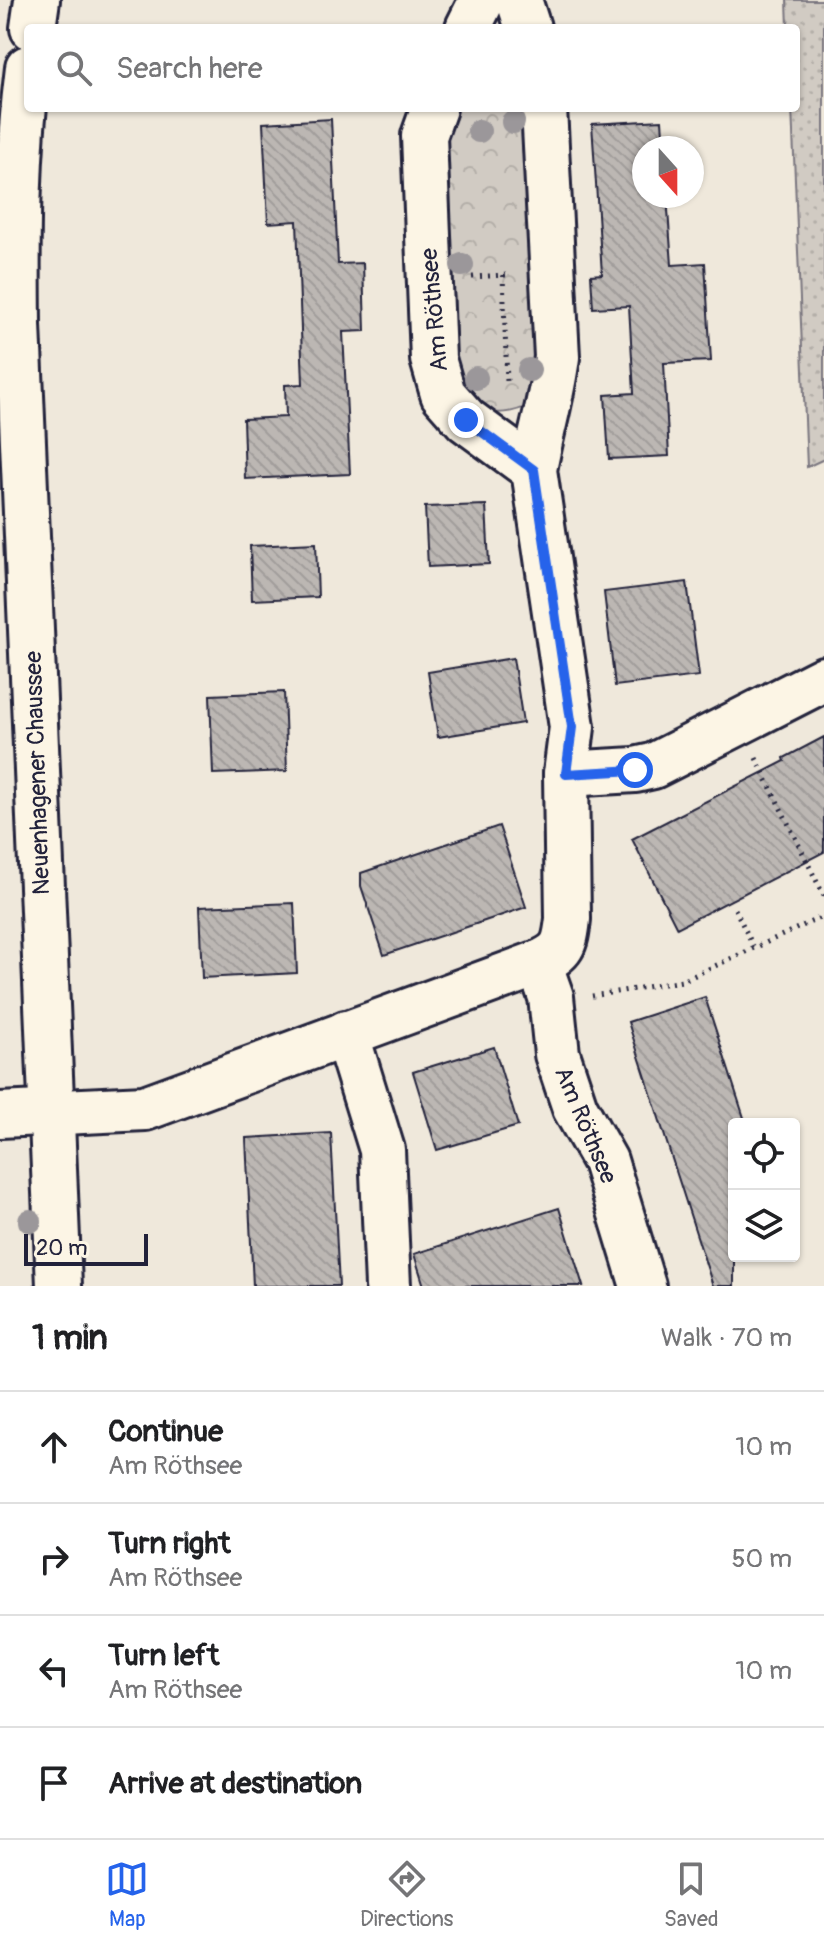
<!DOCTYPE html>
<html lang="en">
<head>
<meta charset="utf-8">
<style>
	:root { --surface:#fff; --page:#f6f6f6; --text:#202124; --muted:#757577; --line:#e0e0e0; --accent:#2563eb }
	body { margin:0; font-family:Pangolin,sans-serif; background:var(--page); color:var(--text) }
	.controls { position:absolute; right:24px; bottom:24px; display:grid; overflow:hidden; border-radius:8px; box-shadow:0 2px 6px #0004 }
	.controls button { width:72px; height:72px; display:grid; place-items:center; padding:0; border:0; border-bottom:2px solid var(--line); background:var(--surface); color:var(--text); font:40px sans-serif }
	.compass { position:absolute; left:632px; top:136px; width:72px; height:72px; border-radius:50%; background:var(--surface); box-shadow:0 2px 6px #0004; rotate:159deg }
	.scale { position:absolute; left:24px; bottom:20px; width:124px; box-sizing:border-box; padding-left:8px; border:4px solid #22223b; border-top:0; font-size:22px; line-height:28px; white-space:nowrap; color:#22223b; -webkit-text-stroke:6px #fcf5e5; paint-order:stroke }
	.stop { position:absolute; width:24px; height:24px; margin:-18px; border:6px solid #2563eb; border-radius:50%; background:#fff }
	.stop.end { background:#2563eb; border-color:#fff; box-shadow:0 2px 8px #0008 }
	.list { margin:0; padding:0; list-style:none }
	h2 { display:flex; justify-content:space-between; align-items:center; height:104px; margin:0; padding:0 32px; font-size:34px }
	h2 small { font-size:26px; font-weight:400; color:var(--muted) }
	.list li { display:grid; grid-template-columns:52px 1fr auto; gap:24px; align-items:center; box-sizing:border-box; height:112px; padding:0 32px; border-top:2px solid var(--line) }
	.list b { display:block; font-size:30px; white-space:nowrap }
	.list p { margin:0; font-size:26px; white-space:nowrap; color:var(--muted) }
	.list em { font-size:26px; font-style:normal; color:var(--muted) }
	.icon { flex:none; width:44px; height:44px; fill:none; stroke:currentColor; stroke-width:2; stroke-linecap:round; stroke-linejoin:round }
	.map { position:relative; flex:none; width:824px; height:1286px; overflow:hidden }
	.search { position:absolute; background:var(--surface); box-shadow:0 2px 6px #0004; left:24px; right:24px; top:24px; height:88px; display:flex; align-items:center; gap:20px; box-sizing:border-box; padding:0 28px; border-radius:8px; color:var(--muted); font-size:30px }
	.sheet { height:552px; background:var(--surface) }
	nav { display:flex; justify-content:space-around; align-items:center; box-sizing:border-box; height:112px; border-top:2px solid var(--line); background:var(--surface); font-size:22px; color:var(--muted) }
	nav a { display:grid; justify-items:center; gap:4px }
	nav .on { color:var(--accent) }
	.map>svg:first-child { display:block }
	.grass { fill:url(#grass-dots); stroke:#7a767f; stroke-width:2 }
	.forest { fill:url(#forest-crowns); stroke:#7a767f; stroke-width:2 }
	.building { fill:url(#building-back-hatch); stroke:#22223b; stroke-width:2 }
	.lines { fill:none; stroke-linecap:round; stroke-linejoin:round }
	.minor-casing { stroke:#22223b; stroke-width:50 }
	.path { stroke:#22223b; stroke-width:5; stroke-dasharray:2 6; stroke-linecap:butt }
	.minor { stroke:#fcf5e5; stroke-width:44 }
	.tree { fill:#9b979a }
	.route { stroke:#2563eb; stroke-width:10 }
	.labels { text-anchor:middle; stroke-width:8; stroke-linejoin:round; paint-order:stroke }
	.street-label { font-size:24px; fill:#22223b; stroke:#fcf5e5 }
</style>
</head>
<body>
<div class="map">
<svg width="824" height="1286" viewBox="0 0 824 1286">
	<defs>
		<pattern id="grass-dots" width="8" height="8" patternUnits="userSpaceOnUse" patternTransform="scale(2)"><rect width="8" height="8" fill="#d1cbc3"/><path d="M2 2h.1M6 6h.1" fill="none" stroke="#b3aea8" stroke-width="1.8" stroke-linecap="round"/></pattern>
		<pattern id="forest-crowns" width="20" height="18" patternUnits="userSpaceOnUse" patternTransform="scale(2)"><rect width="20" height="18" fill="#d1cbc3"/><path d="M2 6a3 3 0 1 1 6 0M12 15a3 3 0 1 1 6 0" fill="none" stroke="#b3aea8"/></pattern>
		<pattern id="building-back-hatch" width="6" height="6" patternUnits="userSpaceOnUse" patternTransform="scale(2)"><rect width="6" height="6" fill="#bcb7b3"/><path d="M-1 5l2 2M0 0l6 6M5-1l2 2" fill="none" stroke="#a19d9b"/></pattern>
	</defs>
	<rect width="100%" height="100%" fill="#efe8db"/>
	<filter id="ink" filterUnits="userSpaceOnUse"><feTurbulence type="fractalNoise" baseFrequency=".0125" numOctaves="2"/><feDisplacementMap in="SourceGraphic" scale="16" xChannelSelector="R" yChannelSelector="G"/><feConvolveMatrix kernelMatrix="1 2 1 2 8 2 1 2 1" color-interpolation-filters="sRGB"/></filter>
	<g filter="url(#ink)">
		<polygon class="grass" points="787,0 824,0 824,459 807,467 792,108 796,108 796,28 788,28"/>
		<path class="forest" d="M 453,108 L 529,108 L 542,353 L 531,404 C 513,414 497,414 476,411 L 447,365 L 439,141 Z"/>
		<g class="building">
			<polygon points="331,119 338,264 363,263 365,331 343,332 350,474 245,479 243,419 286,417 285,385 303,384 297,221 268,223 263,123"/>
			<polygon points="662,120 664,148 644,148 644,196 667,196 672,265 705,263 711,361 664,363 669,456 609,459 605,395 634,393 629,306 593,308 591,275 602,274 592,124"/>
			<polygon points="486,505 489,564 428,567 425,507"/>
			<polygon points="316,543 318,597 252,600 250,546"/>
			<polygon points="687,582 699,676 615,686 604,592"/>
			<polygon points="513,658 523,723 438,737 428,672"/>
			<polygon points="284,692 287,771 213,774 210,695"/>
			<polygon points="824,737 824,852 677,928 632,839 785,761 784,758"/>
			<polygon points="499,826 526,907 384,955 361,886 361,873"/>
			<polygon points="294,903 297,973 202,978 199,907"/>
			<polygon points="705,997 746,1124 734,1124 734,1286 713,1286 628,1022"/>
			<polygon points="494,1047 518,1126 437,1150 413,1072"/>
			<polygon points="331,1133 339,1286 253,1286 246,1138"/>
			<polygon points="559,1208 583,1286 424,1286 414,1254"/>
		</g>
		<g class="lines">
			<g class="minor-casing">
				<g id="minor">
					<polyline points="519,0 528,28"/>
					<polyline points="33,28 37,0"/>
					<polyline points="468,28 482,0"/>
					<path d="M 28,68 C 17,154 17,239 18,325 L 59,1286"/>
					<polyline points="434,108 424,136 433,359 443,394 466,420 534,470"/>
					<polyline points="566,774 635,770 653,766 824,679"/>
					<polyline points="539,963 551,997 557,1054 575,1108 605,1161 643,1286"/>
					<polyline points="346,1033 382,1150 388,1286"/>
					<path d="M 0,1115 L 145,1108 L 539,963 C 563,952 565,945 568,919 L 566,774 L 572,727 L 534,470 C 541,432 552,396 557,357 L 544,108"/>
				</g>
			</g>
			<g class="path">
				<polyline points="503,275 507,382"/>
				<polyline points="472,277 506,275"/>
				<polyline points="756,758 824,896"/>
				<polyline points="735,909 754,948"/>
				<polyline points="592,996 682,981 824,916"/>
			</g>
			<use href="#minor" class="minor"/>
		</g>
		<g class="tree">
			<circle cx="513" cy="122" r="12"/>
			<circle cx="479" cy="131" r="12"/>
			<circle cx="462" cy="265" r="12"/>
			<circle cx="529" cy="370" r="12"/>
			<circle cx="476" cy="378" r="12"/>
			<circle cx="30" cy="1221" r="12"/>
		</g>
	</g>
	<g class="lines" filter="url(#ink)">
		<polyline class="route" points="466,420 534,470 572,727 566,774 635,770"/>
	</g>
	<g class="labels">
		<g class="street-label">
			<text transform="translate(434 310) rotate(-95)" y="8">Am Röthsee</text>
			<text transform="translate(37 773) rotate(-92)" y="8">Neuenhagener Chaussee</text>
			<text transform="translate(586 1125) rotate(67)" y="8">Am Röthsee</text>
		</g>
	</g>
</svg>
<div class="controls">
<button><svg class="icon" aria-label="locate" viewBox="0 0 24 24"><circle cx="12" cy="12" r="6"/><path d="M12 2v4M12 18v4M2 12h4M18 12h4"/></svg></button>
<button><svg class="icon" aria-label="layers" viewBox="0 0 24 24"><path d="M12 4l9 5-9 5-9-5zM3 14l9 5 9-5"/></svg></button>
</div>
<svg class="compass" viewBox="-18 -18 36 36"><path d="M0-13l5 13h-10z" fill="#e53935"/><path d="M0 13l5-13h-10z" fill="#757577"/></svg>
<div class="scale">20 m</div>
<div class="stop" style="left:635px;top:770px"></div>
<div class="stop end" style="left:466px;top:420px"></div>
<div class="search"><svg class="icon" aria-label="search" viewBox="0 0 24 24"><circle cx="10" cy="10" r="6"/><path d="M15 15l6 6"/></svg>Search here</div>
</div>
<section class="sheet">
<h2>1 min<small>Walk · 70 m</small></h2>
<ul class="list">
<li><svg class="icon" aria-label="ahead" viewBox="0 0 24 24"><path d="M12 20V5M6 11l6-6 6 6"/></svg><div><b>Continue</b><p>Am Röthsee</p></div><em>10 m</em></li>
<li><svg class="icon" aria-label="right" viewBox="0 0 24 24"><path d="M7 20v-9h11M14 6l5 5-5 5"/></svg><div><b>Turn right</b><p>Am Röthsee</p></div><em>50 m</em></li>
<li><svg class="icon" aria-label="left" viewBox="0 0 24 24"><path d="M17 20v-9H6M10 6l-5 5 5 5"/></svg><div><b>Turn left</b><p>Am Röthsee</p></div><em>10 m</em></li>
<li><svg class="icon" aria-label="arrive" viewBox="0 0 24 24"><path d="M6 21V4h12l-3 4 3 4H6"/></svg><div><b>Arrive at destination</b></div></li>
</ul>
</section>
<nav>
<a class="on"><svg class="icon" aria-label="map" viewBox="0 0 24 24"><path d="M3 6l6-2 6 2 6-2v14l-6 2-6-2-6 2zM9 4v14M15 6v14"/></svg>Map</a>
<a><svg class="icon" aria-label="directions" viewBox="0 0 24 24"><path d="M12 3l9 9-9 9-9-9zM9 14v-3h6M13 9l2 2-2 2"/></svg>Directions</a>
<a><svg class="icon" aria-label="saved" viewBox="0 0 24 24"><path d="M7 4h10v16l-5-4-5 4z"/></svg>Saved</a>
</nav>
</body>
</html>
